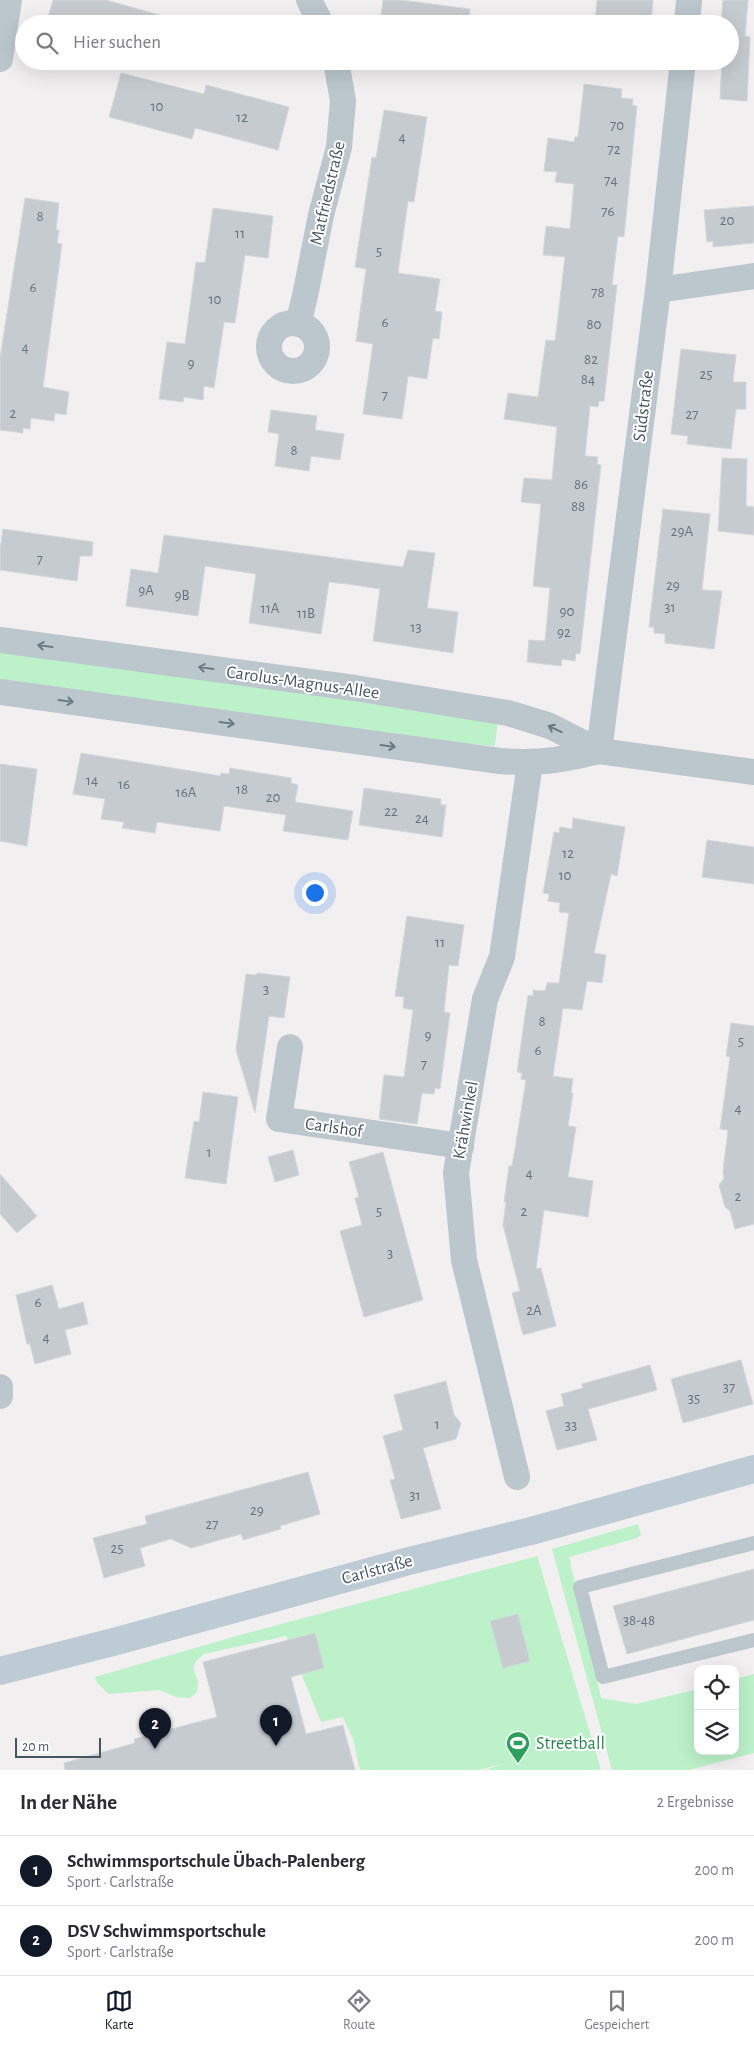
<!DOCTYPE html>
<html lang="de">
<head>
<meta charset="utf-8">
<style>
	:root { --surface:#fff; --page:#f2f2f3; --text:#2b2b33; --muted:#7c7c81; --line:#e1e1e2; --accent:#111827 }
	body { margin:0; font-family:"Alegreya Sans",sans-serif; background:var(--page); color:var(--text) }
	.controls { position:absolute; right:15px; bottom:15px; display:grid; overflow:hidden; border-radius:10px; box-shadow:0 5px 20px #0002 }
	.controls button { width:45px; height:45px; display:grid; place-items:center; padding:0; border:0; border-bottom:1px solid var(--line); background:var(--surface); color:var(--text); font:25px sans-serif }
	.scale { position:absolute; left:15px; bottom:12px; width:86px; box-sizing:border-box; padding-left:5px; border:2px solid #47565e; border-top:0; font-size:14px; line-height:18px; white-space:nowrap; color:#47565e; -webkit-text-stroke:4px #fff; paint-order:stroke }
	.you { position:absolute; left:314px; top:892px; width:18px; height:18px; margin:-12px; border:4px solid #fff; border-radius:50%; background:#1a73e8; box-shadow:0 0 0 8px #1a73e833 }
	.badge { display:grid; place-items:center; width:32px; height:32px; border-radius:50%; background:var(--accent); color:#fff; font-size:16px; font-weight:700 }
	.pin { position:absolute; translate:-50% -41px; filter:drop-shadow(0 1px 2px #0008) }
	.pin::after { content:''; position:absolute; top:26px; width:18px; height:15px; background:inherit; clip-path:polygon(0 0,100% 0,50% 100%) }
	.list { margin:0; padding:0; list-style:none }
	h2 { display:flex; justify-content:space-between; align-items:center; height:65px; margin:0; padding:0 20px; font-size:21px }
	h2 small { font-size:16px; font-weight:400; color:var(--muted) }
	.list li { display:grid; grid-template-columns:32px 1fr auto; gap:15px; align-items:center; box-sizing:border-box; height:70px; padding:0 20px; border-top:1px solid var(--line) }
	.list b { display:block; font-size:19px; white-space:nowrap }
	.list p { margin:0; font-size:16px; white-space:nowrap; color:var(--muted) }
	.list em { font-size:16px; font-style:normal; color:var(--muted) }
	.icon { flex:none; width:28px; height:28px; fill:none; stroke:currentColor; stroke-width:2; stroke-linecap:round; stroke-linejoin:round }
	.map { position:relative; flex:none; width:754px; height:1770px; overflow:hidden }
	.search { position:absolute; background:var(--surface); box-shadow:0 5px 20px #0002; left:15px; right:15px; top:15px; height:55px; display:flex; align-items:center; gap:12px; box-sizing:border-box; padding:0 18px; border-radius:28px; color:var(--muted); font-size:19px }
	.sheet { height:205px; background:var(--surface) }
	nav { display:flex; justify-content:space-around; align-items:center; box-sizing:border-box; height:70px; border-top:1px solid var(--line); background:var(--surface); font-size:14px; color:var(--muted) }
	nav a { display:grid; justify-items:center; gap:2px }
	nav .on { color:var(--accent) }
	.map>svg:first-child { display:block }
	.green { fill:#bcf1ca }
	.building { fill:#c6cbcf; stroke:#d3d7db }
	.lines { fill:none; stroke-linecap:round; stroke-linejoin:round }
	.lane { stroke:#bbc6cd; stroke-width:14 }
	.street { stroke:#bbc6cd; stroke-width:26 }
	.secondary { stroke:#bccbd4; stroke-width:28 }
	.oneway { stroke:#6a787f }
	.labels { text-anchor:middle; stroke-width:4; stroke-linejoin:round; paint-order:stroke }
	.number-label { font-size:15px; fill:#67737a }
	.street-label { font-size:18px; fill:#47565e; stroke:#fff }
	.leisure-label { font-size:18px; fill:#27864d; stroke:#fff; text-anchor:start }
</style>
</head>
<body>
<div class="map">
<svg width="754" height="1770" viewBox="0 0 754 1770">
	<rect width="100%" height="100%" fill="#f2eff0"/>
	<g class="green">
		<polygon points="0,649 498,720 495,746 438,741 0,682"/>
		<polygon points="638,1524 641,1535 637,1538 569,1557 601,1698 636,1704 698,1689 698,1751 735,1751 735,1679 754,1674 754,1753 689,1770 612,1770 552,1549"/>
		<polygon points="537,1556 601,1770 485,1770 507,1763 478,1770 360,1770 353,1739 343,1717 321,1722 286,1636 204,1654 196,1661 193,1668 198,1681 197,1692 190,1698 176,1697 159,1690 109,1694 97,1683 95,1677 240,1635"/>
	</g>
	<g class="building">
		<polygon points="53,0 106,0 166,17 165,24 46,24"/>
		<polygon points="383,0 401,0 470,9 469,24 380,24"/>
		<polygon points="597,0 653,0 651,24 595,24"/>
		<polygon points="723,0 748,0 745,36 750,37 747,101 720,99 722,61 730,61 730,24 721,24"/>
		<polygon points="121,73 204,94 206,85 289,107 278,150 195,128 192,139 109,117"/>
		<polygon points="584,84 622,89 621,98 633,99 632,105 637,106 624,237 618,236 612,285 617,285 604,401 599,401 598,407 590,406 585,456 598,457 597,464 601,465 580,654 576,653 575,661 562,659 561,666 527,662 529,640 545,641 550,588 533,586 541,504 521,502 524,478 552,480 557,427 504,419 508,393 538,397 546,340 555,341 565,257 543,255 546,226 570,229 574,184 555,182 557,172 544,171 548,138 574,142 575,137 578,137"/>
		<polygon points="384,110 427,117 414,202 408,201 398,273 440,279 435,311 442,312 439,339 433,338 427,379 408,376 402,419 363,414 373,344 356,341 366,269 355,267 372,157 376,158"/>
		<polygon points="25,198 59,203 56,230 59,230 57,243 62,244 43,387 69,392 66,415 55,413 54,421 31,418 30,429 23,428 23,433 0,430 0,358"/>
		<polygon points="754,206 754,243 713,247 713,241 707,242 704,210"/>
		<polygon points="213,208 273,216 268,258 245,255 235,323 224,322 214,388 204,386 203,400 184,397 183,402 159,399 167,342 185,344 196,262 205,263"/>
		<polygon points="681,349 736,355 733,382 746,382 746,409 736,409 731,449 687,444 688,436 671,434"/>
		<polygon points="271,410 317,416 315,430 344,434 340,460 311,456 309,471 275,466 279,434 268,432"/>
		<polygon points="722,458 747,459 746,506 754,507 754,535 718,531"/>
		<polygon points="663,509 710,514 702,590 722,591 714,649 665,643 665,634 654,633 654,627 649,627"/>
		<polygon points="3,529 93,542 92,556 80,556 77,581 0,570 0,549"/>
		<polygon points="164,535 403,567 408,550 435,553 427,608 458,612 453,653 373,641 380,589 355,585 329,582 321,634 249,623 256,574 230,570 205,566 198,616 126,606 131,569 158,573"/>
		<polygon points="81,753 221,776 221,773 229,774 230,768 291,778 291,783 298,785 295,802 353,811 348,840 283,831 286,815 224,806 220,831 157,822 155,833 122,828 124,822 101,819 105,799 73,794"/>
		<polygon points="0,764 37,769 27,846 0,841"/>
		<polygon points="364,788 441,799 441,805 446,805 442,837 359,825"/>
		<polygon points="573,818 625,827 617,876 611,874 594,953 606,955 602,983 587,981 582,1010 563,1008 553,1076 573,1079 571,1093 573,1093 568,1126 576,1127 568,1177 593,1181 588,1217 544,1210 536,1269 541,1268 556,1326 523,1335 512,1293 520,1291 503,1225 506,1202 504,1202 509,1166 512,1166 515,1149 526,1080 521,1079 522,1073 517,1072 528,995 533,996 533,990 545,991 547,983 559,983 569,913 559,912 560,903 548,901 549,894 543,893 554,832 559,833 560,827 572,829"/>
		<polygon points="707,840 754,847 754,884 702,877"/>
		<polygon points="407,916 464,925 458,966 449,965 444,1012 450,1013 440,1089 435,1088 434,1094 422,1093 417,1124 379,1119 384,1075 404,1077 413,1010 403,1008 404,997 395,996"/>
		<polygon points="258,973 290,977 284,1018 269,1016 255,1113 236,1050 246,974 255,975"/>
		<polygon points="731,1023 754,1026 754,1224 735,1229 730,1211 725,1207 719,1185 724,1178 723,1171 728,1130 720,1129 730,1057 726,1056"/>
		<polygon points="203,1092 238,1097 226,1184 185,1178 194,1121 199,1122"/>
		<polygon points="293,1150 299,1175 275,1182 268,1157"/>
		<polygon points="383,1152 423,1300 364,1317 340,1231 362,1225 355,1198 359,1197 349,1162"/>
		<polygon points="0,1174 37,1216 17,1233 0,1214"/>
		<polygon points="52,1285 59,1309 83,1302 88,1324 65,1330 71,1354 35,1364 30,1344 27,1344 16,1295"/>
		<polygon points="741,1360 753,1404 683,1423 671,1379"/>
		<polygon points="650,1365 657,1390 588,1409 597,1440 557,1450 546,1411 564,1406 561,1394 583,1388 582,1384"/>
		<polygon points="446,1381 454,1415 461,1423 456,1439 423,1448 441,1509 401,1519 390,1480 395,1479 383,1436 403,1430 394,1395"/>
		<polygon points="308,1472 320,1514 280,1526 281,1529 243,1540 241,1534 191,1548 171,1539 140,1548 145,1566 104,1578 93,1538 147,1524 145,1516"/>
		<polygon points="754,1569 754,1620 627,1654 613,1606"/>
		<polygon points="518,1614 530,1661 503,1668 490,1621"/>
		<polygon points="315,1633 324,1668 291,1677 306,1734 343,1725 355,1770 65,1770 64,1763 135,1743 134,1739 217,1717 203,1662"/>
	</g>
	<g class="lines">
		<polyline class="lane" points="754,1543 580,1587 603,1677 754,1640"/>
		<g class="street">
			<polyline points="309,0 321,24"/>
			<polyline points="687,24 689,0"/>
			<polyline points="0,59 9,0"/>
			<polyline points="658,290 754,276"/>
			<circle cx="293" cy="347" r="24"/>
			<polyline points="298,324 305,296 321,215 339,147 343,101 336,61"/>
			<polyline points="0,640 355,688 508,713 550,726 599,751 754,772"/>
			<path d="M 0,692 L 500,761 C 539,764 561,760 599,751"/>
			<polyline points="599,751 658,290 683,61"/>
			<polyline points="290,1047 279,1119 461,1146"/>
			<polyline points="0,1387 0,1396"/>
			<polyline points="517,1477 464,1260 456,1173 485,999 502,957 530,763"/>
		</g>
		<polyline class="secondary" points="0,1671 117,1641 405,1562 531,1531 754,1469"/>
	</g>
	<defs><path id="oneway-shaft" d="M-6 0H5M1.5-3L5.5 0L1.5 3" fill="none" stroke-width="1.6" stroke-linecap="round" stroke-linejoin="round" transform="scale(1.25)"/></defs>
	<g class="oneway">
		<use href="#oneway-shaft" transform="translate(45 646) rotate(-172)"/>
		<use href="#oneway-shaft" transform="translate(206 668) rotate(-172)"/>
		<use href="#oneway-shaft" transform="translate(66 701) rotate(8)"/>
		<use href="#oneway-shaft" transform="translate(227 723) rotate(8)"/>
		<use href="#oneway-shaft" transform="translate(555 729) rotate(-155)"/>
		<use href="#oneway-shaft" transform="translate(388 746) rotate(8)"/>
	</g>
	<defs>
		<g id="stadium-pin" transform="scale(1.25)"><path d="M0 17L-7.5 6A9.5 9.5 0 1 1 7.5 6Z" fill="#2e9e5b" stroke="#fff"/><path d="M0-5a6.5 5 0 1 0 0 10a6.5 5 0 1 0 0-10ZM-3.5-1.8h7v3.6h-7Z" fill="#fff"/></g>
	</defs>
	<g fill-rule="evenodd">
		<use href="#stadium-pin" x="518" y="1743"/>
	</g>
	<g class="labels">
		<g class="number-label">
			<text x="157" y="111">10</text>
			<text x="242" y="122">12</text>
			<text x="617" y="130">70</text>
			<text x="402" y="142">4</text>
			<text x="614" y="154">72</text>
			<text x="611" y="185">74</text>
			<text x="608" y="216">76</text>
			<text x="40" y="221">8</text>
			<text x="727" y="225">20</text>
			<text x="240" y="238">11</text>
			<text x="379" y="256">5</text>
			<text x="33" y="292">6</text>
			<text x="598" y="297">78</text>
			<text x="215" y="304">10</text>
			<text x="385" y="327">6</text>
			<text x="594" y="329">80</text>
			<text x="25" y="352">4</text>
			<text x="591" y="364">82</text>
			<text x="191" y="368">9</text>
			<text x="706" y="379">25</text>
			<text x="588" y="384">84</text>
			<text x="385" y="400">7</text>
			<text x="13" y="418">2</text>
			<text x="692" y="419">27</text>
			<text x="294" y="455">8</text>
			<text x="581" y="489">86</text>
			<text x="578" y="511">88</text>
			<text x="682" y="536">29A</text>
			<text x="40" y="564">7</text>
			<text x="673" y="590">29</text>
			<text x="146" y="595">9A</text>
			<text x="182" y="600">9B</text>
			<text x="670" y="612">31</text>
			<text x="270" y="613">11A</text>
			<text x="567" y="616">90</text>
			<text x="306" y="618">11B</text>
			<text x="416" y="632">13</text>
			<text x="564" y="637">92</text>
			<text x="92" y="785">14</text>
			<text x="124" y="789">16</text>
			<text x="242" y="794">18</text>
			<text x="186" y="797">16A</text>
			<text x="273" y="802">20</text>
			<text x="391" y="816">22</text>
			<text x="422" y="823">24</text>
			<text x="568" y="858">12</text>
			<text x="565" y="880">10</text>
			<text x="440" y="947">11</text>
			<text x="266" y="994">3</text>
			<text x="542" y="1026">8</text>
			<text x="428" y="1040">9</text>
			<text x="741" y="1046">5</text>
			<text x="538" y="1055">6</text>
			<text x="424" y="1069">7</text>
			<text x="738" y="1113">4</text>
			<text x="209" y="1157">1</text>
			<text x="529" y="1178">4</text>
			<text x="738" y="1201">2</text>
			<text x="379" y="1216">5</text>
			<text x="524" y="1216">2</text>
			<text x="390" y="1258">3</text>
			<text x="38" y="1307">6</text>
			<text x="534" y="1315">2A</text>
			<text x="46" y="1342">4</text>
			<text x="729" y="1392">37</text>
			<text x="694" y="1403">35</text>
			<text x="437" y="1429">1</text>
			<text x="571" y="1430">33</text>
			<text x="415" y="1500">31</text>
			<text x="257" y="1515">29</text>
			<text x="212" y="1529">27</text>
			<text x="117" y="1553">25</text>
			<text x="639" y="1625">38-48</text>
		</g>
		<g class="street-label">
			<text transform="translate(327 193) rotate(-77)" y="6">Matfriedstraße</text>
			<text transform="translate(643 406) rotate(-83)" y="6">Südstraße</text>
			<text transform="translate(303 682) rotate(8)" y="6">Carolus-Magnus-Allee</text>
			<text transform="translate(465 1120) rotate(-80)" y="6">Krähwinkel</text>
			<text transform="translate(334 1127) rotate(8)" y="6">Carlshof</text>
			<text transform="translate(377 1569) rotate(-15)" y="6">Carlstraße</text>
		</g>
		<g class="leisure-label">
			<text x="536" y="1749">Streetball</text>
		</g>
	</g>
</svg>
<div class="controls">
<button><svg class="icon" aria-label="locate" viewBox="0 0 24 24"><circle cx="12" cy="12" r="6"/><path d="M12 2v4M12 18v4M2 12h4M18 12h4"/></svg></button>
<button><svg class="icon" aria-label="layers" viewBox="0 0 24 24"><path d="M12 4l9 5-9 5-9-5zM3 14l9 5 9-5"/></svg></button>
</div>
<div class="scale">20 m</div>
<div class="you"></div>
<div class="pin badge" style="left:276px;top:1746px">1</div>
<div class="pin badge" style="left:155px;top:1749px">2</div>
<div class="search"><svg class="icon" aria-label="search" viewBox="0 0 24 24"><circle cx="10" cy="10" r="6"/><path d="M15 15l6 6"/></svg>Hier suchen</div>
</div>
<section class="sheet">
<h2>In der Nähe<small>2 Ergebnisse</small></h2>
<ul class="list">
<li><span class="badge">1</span><div><b>Schwimmsportschule Übach-Palenberg</b><p>Sport · Carlstraße</p></div><em>200 m</em></li>
<li><span class="badge">2</span><div><b>DSV Schwimmsportschule</b><p>Sport · Carlstraße</p></div><em>200 m</em></li>
</ul>
</section>
<nav>
<a class="on"><svg class="icon" aria-label="map" viewBox="0 0 24 24"><path d="M3 6l6-2 6 2 6-2v14l-6 2-6-2-6 2zM9 4v14M15 6v14"/></svg>Karte</a>
<a><svg class="icon" aria-label="directions" viewBox="0 0 24 24"><path d="M12 3l9 9-9 9-9-9zM9 14v-3h6M13 9l2 2-2 2"/></svg>Route</a>
<a><svg class="icon" aria-label="saved" viewBox="0 0 24 24"><path d="M7 4h10v16l-5-4-5 4z"/></svg>Gespeichert</a>
</nav>
</body>
</html>
